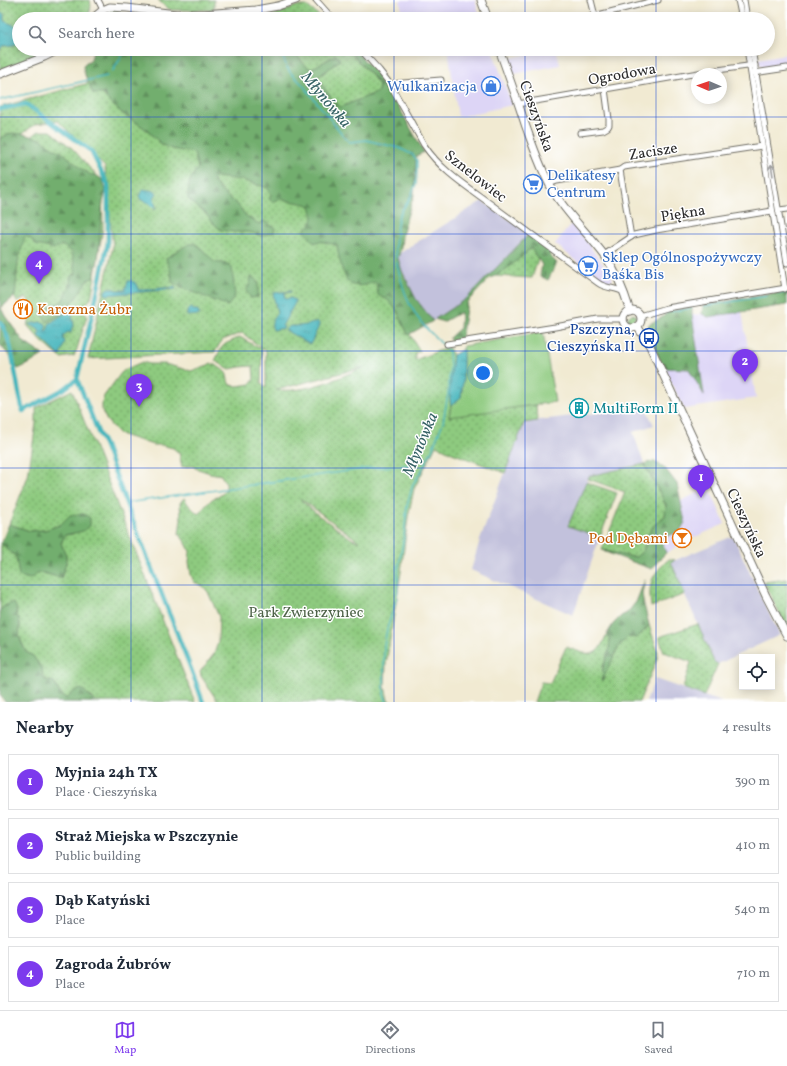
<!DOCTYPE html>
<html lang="en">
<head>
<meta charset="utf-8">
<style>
	:root { --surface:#fff; --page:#f6f6f7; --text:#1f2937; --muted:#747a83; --line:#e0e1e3; --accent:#7c3aed }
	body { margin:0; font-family:Vollkorn,serif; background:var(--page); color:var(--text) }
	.controls { position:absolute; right:12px; bottom:12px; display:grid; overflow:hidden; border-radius:0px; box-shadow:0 2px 10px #0003 }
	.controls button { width:36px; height:36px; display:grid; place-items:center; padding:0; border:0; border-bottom:1px solid var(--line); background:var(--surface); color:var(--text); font:20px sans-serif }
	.compass { position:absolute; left:691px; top:68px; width:36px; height:36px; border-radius:50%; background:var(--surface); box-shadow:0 2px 10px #0003; rotate:272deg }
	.you { position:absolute; left:483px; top:373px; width:14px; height:14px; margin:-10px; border:3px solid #fff; border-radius:50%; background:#1a73e8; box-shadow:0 0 0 6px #1a73e833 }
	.badge { display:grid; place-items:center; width:26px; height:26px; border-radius:50%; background:var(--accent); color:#fff; font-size:13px; font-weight:700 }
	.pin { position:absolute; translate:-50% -33px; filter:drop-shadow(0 1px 2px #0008) }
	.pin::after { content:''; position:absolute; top:21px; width:14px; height:12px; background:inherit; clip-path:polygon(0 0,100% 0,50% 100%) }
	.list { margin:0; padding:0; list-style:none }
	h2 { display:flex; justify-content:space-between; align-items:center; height:52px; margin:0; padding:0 16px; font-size:17px }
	h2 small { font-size:13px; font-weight:400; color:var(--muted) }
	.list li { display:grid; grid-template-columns:26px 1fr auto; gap:12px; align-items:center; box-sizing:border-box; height:56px; margin:0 8px 8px; padding:0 8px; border:1px solid var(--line); border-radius:0px }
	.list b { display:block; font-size:15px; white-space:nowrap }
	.list p { margin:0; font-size:13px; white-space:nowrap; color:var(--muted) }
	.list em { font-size:13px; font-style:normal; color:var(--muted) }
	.icon { flex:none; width:22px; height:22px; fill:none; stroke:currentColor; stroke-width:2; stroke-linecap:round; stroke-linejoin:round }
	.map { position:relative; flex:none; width:787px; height:702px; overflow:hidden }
	.search { position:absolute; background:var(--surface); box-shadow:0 2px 10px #0003; left:12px; right:12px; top:12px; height:44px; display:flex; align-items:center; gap:10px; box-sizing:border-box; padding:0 14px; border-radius:22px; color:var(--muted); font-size:15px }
	.sheet { height:308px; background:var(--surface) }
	nav { display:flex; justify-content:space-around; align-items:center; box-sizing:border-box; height:56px; border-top:1px solid var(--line); background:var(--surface); font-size:11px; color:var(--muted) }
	nav a { display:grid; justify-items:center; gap:2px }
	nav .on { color:var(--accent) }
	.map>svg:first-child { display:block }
	.built { fill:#ddd5f6 }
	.industrial { fill:#c2c1dc }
	.grass { fill:url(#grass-dots); stroke:#5c7a55; fill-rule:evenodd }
	.forest { fill:url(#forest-firs); stroke:#4e6c4c }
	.cemetery { fill:url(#cemetery-stones); stroke:#5c7a55 }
	.garden { fill:#8eca7f; stroke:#5c7a55 }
	.water { fill:url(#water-ripples); stroke:#387074 }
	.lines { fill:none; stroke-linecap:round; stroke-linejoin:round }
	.stream { stroke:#45b5bc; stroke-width:1.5 }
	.canal { stroke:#45b5bc; stroke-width:4.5 }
	.minor-casing { stroke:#706e65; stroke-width:7 }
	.major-casing { stroke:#706e65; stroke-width:9 }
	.minor { stroke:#fff; stroke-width:5 }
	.major { stroke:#fff; stroke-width:7 }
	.oneway { stroke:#a0a0a0 }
	.grid { fill:none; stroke:#1d4ed8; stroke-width:1; stroke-opacity:0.55 }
	.labels { text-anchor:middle; stroke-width:3; stroke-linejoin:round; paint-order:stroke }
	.street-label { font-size:15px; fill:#2b2b2b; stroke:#fff }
	.shop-label { font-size:15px; fill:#366cbe; stroke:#fff; text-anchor:start }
	.food-label { font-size:15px; fill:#c56008; stroke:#fff; text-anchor:start }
	.transit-label { font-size:15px; fill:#164399; stroke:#fff; text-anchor:end }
	.culture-label { font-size:15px; fill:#0d838f; stroke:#fff; text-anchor:start }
	.park-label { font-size:15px; fill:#4e6348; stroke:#fff }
	.water-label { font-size:16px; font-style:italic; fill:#356265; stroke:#fff }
</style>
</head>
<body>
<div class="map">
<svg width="787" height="702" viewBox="0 0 787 702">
	<defs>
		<pattern id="grass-dots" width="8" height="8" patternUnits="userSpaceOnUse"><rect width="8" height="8" fill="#8eca7f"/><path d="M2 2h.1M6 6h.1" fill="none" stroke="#74a468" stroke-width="1.8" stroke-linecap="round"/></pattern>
		<pattern id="forest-firs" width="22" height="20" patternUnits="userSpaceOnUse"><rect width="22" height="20" fill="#72ae6e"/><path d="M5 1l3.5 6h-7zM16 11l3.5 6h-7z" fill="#5e8e5b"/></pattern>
		<pattern id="cemetery-stones" width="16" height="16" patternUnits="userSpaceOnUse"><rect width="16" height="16" fill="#8eca7f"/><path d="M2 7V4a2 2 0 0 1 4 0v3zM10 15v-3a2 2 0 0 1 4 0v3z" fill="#74a468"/></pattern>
		<pattern id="water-ripples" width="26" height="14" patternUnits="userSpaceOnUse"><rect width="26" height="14" fill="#45b5bc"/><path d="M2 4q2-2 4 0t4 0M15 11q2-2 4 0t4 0" fill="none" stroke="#3a9399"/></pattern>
	</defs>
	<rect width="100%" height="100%" fill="#fff"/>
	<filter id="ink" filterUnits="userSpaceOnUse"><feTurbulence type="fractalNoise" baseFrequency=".025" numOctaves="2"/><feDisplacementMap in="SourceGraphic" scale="8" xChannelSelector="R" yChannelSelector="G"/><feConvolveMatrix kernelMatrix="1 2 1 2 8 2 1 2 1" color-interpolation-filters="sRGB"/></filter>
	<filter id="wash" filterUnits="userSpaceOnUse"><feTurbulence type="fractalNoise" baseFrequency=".012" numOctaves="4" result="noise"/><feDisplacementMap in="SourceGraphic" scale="16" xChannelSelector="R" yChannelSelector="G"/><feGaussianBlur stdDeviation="0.9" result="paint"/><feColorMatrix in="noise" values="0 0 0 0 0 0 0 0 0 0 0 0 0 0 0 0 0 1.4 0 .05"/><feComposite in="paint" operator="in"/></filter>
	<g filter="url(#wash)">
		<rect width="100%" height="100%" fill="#f1ead2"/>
		<g class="built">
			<polygon points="400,0 475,0 481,19 448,19 448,18 403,19"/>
			<polygon points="448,49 492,49 512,105 458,117"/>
			<polygon points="525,49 537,49 538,51 547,49 556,49 560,65 514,74 508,59 525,55"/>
			<polygon points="787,54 787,65 765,70 764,67 760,65 758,59"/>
			<polygon points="572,223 587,241 595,254 610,273 613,279 609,283 604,283 555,244"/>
			<polygon points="742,312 756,398 684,409 664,368 689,369 704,394 692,315 702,314 708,317"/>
			<polygon points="709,487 725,524 688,540 666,553 661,539 680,531 685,522 681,501"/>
		</g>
		<g class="industrial">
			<polygon points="482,201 530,233 467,298 433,321 416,299 402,271 398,258 400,253"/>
			<polygon points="645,407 654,425 633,432 644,464 589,476 568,526 600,537 573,615 471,570 480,540 524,422"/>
			<polygon points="733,536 762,599 780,635 718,664 714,662 671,562"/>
			<polygon points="655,679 704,696 722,702 646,702"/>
		</g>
		<g class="grass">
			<path d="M 0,0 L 90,0 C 92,8 90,12 86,19 L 19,19 L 19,49 L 48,49 L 37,55 L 0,70 Z"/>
			<polygon points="158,0 214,0 214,10 171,10 164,6"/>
			<polygon points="297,6 307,6 323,19 273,19 271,16"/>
			<polygon points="111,10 117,10 126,14 116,19 95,19 100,15"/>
			<polygon points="291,49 347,49 374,78 379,85 378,92 341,107 330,96 317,78 340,60 336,55 311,69 305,65"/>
			<path d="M 93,82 L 99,91 L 123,114 L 170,143 L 305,198 L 395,304 L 404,325 L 420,351 L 415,353 L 415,360 L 438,351 L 449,348 L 453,355 L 449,394 L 451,406 L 449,416 L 536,405 L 537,421 L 524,423 L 505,473 L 452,453 L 436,445 L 414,489 L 408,517 L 401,572 L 386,664 L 385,686 L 388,700 L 391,702 L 218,702 L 201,676 L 200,672 L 214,654 L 218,642 L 219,617 L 208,592 L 203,586 L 194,582 L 191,575 L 189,562 L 190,551 L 186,543 L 179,534 L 181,519 L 180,503 L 184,498 L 188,504 L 198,514 L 212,499 L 221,495 L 226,490 L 226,484 L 221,475 L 210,473 L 195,468 L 193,466 L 182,467 L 179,453 L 173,448 L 161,445 L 153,445 L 119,434 L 107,421 L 102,411 L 102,403 L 104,396 L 121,373 L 126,369 L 142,362 L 150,364 L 165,364 L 191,371 L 208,365 L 211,363 C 216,366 225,369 227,375 C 228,379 228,382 230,385 L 237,386 L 251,384 L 254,379 L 253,366 L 240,367 L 230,369 L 215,361 L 221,348 L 225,344 L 240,337 L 257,347 L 262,348 L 261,383 L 264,387 L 266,388 L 266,351 L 242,333 L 222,340 L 215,352 L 88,359 L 113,246 L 105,167 L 58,121 L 36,124 L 0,149 L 0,107 ZM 364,367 C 338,379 304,393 276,390 ZM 300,499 L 301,499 L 360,542 L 352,539 L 318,515 Z"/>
			<polygon points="39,131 51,131 72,148 98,177 102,192 103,228 91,299 85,305 84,310 87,316 77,349 74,356 61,358 41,341 27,325 35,309 26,297 17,302 12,293 0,160"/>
			<polygon points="531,248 538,259 532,278 495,276 516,261"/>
			<polygon points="632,314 636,315 637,317 633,319 633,322 637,322 633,325 629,323 627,320 629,316"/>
			<path d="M 72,390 L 195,702 L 95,702 L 93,698 L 86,694 L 67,699 C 60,695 57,689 54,682 L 46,680 L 43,678 L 33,656 L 26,652 L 19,636 L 20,624 L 19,619 L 6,605 L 0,610 L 1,543 L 16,557 L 38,573 L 44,573 L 61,578 L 66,563 L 66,556 L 61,543 L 65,535 L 73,534 L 70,516 L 60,525 L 45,530 L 30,531 L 9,524 L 28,476 L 36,423 L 36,408 Z"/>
			<polygon points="644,464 661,495 666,506 665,516 660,520 648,535 643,551 636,557 626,556 602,550 625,492 588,479 589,476"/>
			<polygon points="586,482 617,493 600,537 568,526"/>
			<path d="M 669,559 L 675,560 L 671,562 L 685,594 L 651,607 C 648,583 651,575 669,559 Z"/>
			<polygon points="787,579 787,627 786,627 764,582"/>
			<polygon points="698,624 714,662 718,664 704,696 683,688 691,662 664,652 659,637"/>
			<path d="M 649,625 L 658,652 L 657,659 L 639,702 L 534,702 L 541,682 L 550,683 L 566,647 C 574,649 589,658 597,651 C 602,647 604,639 607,634 L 610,640 L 609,650 L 603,667 L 602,679 L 619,646 L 628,637 L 641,634 Z"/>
		</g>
		<g class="forest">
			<polygon points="126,14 172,19 116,19"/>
			<path d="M 92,49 L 291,49 L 305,65 L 311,69 L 336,55 L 340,60 L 317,78 L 330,96 L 341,107 L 378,92 L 379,85 L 374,78 L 347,49 L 354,49 L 375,72 L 396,102 L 424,152 L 416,156 L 414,195 L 407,217 L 402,236 L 401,248 L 398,258 L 402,271 L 416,299 L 433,321 L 408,335 L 398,312 L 388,300 L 378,295 L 376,282 C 368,284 358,288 351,284 C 343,279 338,255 337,245 L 320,241 L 314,243 L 304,230 C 315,221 314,219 310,206 L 306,204 L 279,199 L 273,202 L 269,199 L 271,195 L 268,188 L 242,180 L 216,177 L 213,181 L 223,193 L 238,205 L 246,216 L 259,224 L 264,221 L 275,228 L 274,232 L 262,236 L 250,232 L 233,232 L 221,230 L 213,223 L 206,214 L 188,199 C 188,184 189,179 198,168 L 194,153 C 185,151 170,150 163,145 C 157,141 153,135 147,130 C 135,121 111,108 104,94 L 93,94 C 90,84 84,77 83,66 L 91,59 L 93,52 Z"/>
			<polygon points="12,133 23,134 41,139 50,146 63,153 83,170 91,175 96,175 103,180 106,191 103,202 101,217 98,260 93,278 87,280 76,298 63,313 47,322 40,312 62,301 69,289 71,276 76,274 72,252 62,245 55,249 36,245 31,239 25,236 18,262 15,296 1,308 5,316 24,342 43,355 29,364 18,369 13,360 0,345 0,138"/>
			<path d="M 530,233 L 553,251 L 549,255 L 557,263 L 548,280 L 540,276 L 542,265 L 531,248 C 521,257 503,274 490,278 L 467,302 L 461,340 L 450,341 L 450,337 L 460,328 L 461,312 L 443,322 L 435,319 L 467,298 Z"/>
			<polygon points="189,244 196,244 203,250 214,262 228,264 232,268 235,296 228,306 193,292 181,288 172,282 171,273 166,258"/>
			<polygon points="251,277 253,277 258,283 258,297 251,298 246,291 250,283"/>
			<polygon points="787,291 787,305 708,317 702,314 703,305"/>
			<polygon points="692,307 692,315 704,395 689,369 664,368 647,332 648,330 649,324 661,318 670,311"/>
			<polygon points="653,461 664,467 677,484 685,522 680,531 661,539 666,553 658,561 652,569 605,552 602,550 626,556 636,557 643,551 648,535 653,526 665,516 666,506 661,495 644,464"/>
			<polygon points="84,514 90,518 90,526 83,531 65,535 61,543 66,556 66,563 61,578 44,573 38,573 30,579 19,576 16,557 1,543 9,524 30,531 45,530 60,525 70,515"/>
			<polygon points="645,580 642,593 643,601 649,625 641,634 636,638 628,637 619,646 602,681 603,667 609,650 610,640 607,634 613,624 621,616 627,613 636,602"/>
			<path d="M 14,603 L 16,607 L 17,616 L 19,619 L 20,624 L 19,636 L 22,644 L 26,652 L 33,656 L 42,669 L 43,678 L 46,680 L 54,682 C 57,689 60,695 67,699 C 72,693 76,688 84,690 C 87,696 92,697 95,702 L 5,702 L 0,695 L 0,610 L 6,605 Z"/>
		</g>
		<polygon class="cemetery" points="139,385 150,386 149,399 138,397"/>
		<polygon class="garden" points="543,332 555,402 449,417 451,406 461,397 463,381 463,346"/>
		<g class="water">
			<polygon points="0,13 4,14 4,21 16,26 19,29 18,42 13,45 4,46 0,50"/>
			<polygon points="143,189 154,191 157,193 154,198 156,208 155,209 149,203 141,200 139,196"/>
			<path d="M 128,281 C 132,280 135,282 138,285 L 138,290 L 175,287 L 176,289 L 106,295 L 105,293 L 105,291 L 108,288 L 112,288 L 116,290 L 125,290 Z"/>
			<path d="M 291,291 L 291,292 L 284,293 L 285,299 L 291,298 L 295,300 L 295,303 L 282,326 L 284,327 L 284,328 L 274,330 L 273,330 C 270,323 273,318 277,313 L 273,293 Z"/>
			<polygon points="191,307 193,310 197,310 200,315 187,316 187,311"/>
			<polygon points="71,309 74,326 72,327 71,333 68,332 64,335 63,338 65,342 60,356 38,335 40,332 38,329 29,324 40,322 45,323 47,327 45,329 46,331 48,329 49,324"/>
			<path d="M 317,321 L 319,323 L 319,326 L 311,343 L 309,344 L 285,330 L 290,326 C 298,326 310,326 317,321 Z"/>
			<polygon points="463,349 463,381 461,397 451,406 449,394 453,355"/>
		</g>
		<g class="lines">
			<g class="stream">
				<polyline points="279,49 287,67 290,72 303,85 347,140 350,142 366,140 399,148 413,155 417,160 417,169 416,184 411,196 399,215 397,224 395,248 397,265 403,287 409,303 418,318 425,327 445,347 449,352 450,367 448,394 443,422 432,450 422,470 413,484 407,506 404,537 398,569 398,587 397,598 387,629 384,646 384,694 387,702"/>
				<polyline points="112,72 126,49"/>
				<polyline points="0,100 107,76"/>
				<polyline points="778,294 787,292"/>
				<polyline points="704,306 766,296"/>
				<polyline points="662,313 692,308"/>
				<polyline points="126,503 341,472 380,467 410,465"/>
			</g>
			<g class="canal">
				<polyline points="0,109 26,104 91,151 108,185 108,242 93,311 77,379 98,432 105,446 126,503 191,669 203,702"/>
				<path d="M 0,322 C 11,338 12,358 16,376 C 18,388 20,399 23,411 L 64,389 L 77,379"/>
			</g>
		</g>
	</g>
	<g filter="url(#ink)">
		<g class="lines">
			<g class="minor-casing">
				<g id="minor">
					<polyline points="98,0 103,10"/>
					<polyline points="316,0 333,19"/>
					<polyline points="591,0 595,16"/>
					<polyline points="738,0 742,19"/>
					<polyline points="744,0 747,19"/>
					<polyline points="582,19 658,0"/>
					<path d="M 360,49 L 379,70 L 390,84 L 424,145 C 443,174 473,190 500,211 C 533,235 565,259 598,283 C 606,289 615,287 624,292"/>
					<polyline points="747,49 785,289"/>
					<polyline points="752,49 787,263"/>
					<polyline points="754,73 787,68"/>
					<polyline points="390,84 441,80"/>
					<polyline points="518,104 710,71 755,65"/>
					<polyline points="580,133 603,130 608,127 609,125 609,119 605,89"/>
					<polyline points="620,170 631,237"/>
					<polyline points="549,184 557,181 620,170 624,167 762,146"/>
					<polyline points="779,210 787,209"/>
					<polyline points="604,255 634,235 656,230 772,211"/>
					<polyline points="640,316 667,308 786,288"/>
					<polyline points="447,344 555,327 598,319 624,319"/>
				</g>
			</g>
			<g class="major-casing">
				<g id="major">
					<polyline points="481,0 488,19"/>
					<polyline points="92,19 103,10 110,7 127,8 176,14 203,14 256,10 278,6 296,0"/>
					<path d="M 499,49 C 508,74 517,99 525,124 C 533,146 540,168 552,189 C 566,214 588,233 605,256 C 617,273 624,291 630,311"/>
					<polyline points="0,74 44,57 60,49"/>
					<circle cx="632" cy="319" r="9"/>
					<polyline points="637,326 650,346 766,596 787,636"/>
				</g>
			</g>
			<use href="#minor" class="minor"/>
			<use href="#major" class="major"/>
		</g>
		<defs><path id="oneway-shaft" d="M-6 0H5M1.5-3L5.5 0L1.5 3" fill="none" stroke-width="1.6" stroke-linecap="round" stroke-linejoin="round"/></defs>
		<use class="oneway" href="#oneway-shaft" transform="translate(772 170) rotate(-99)"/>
	</g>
	<path class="grid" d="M 131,0 L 131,19M 262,0 L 262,19M 394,0 L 394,19M 525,0 L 525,19M 656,0 L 656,19M 131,49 L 131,702M 262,49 L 262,702M 394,49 L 394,702M 525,49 L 525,702M 656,49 L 656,702M 0,117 L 787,117M 0,234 L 787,234M 0,351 L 787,351M 0,468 L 787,468M 0,585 L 787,585"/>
	<defs>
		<g id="shop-ring" transform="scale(1)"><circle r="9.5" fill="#fff" stroke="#3f7fe0" stroke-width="1.5"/><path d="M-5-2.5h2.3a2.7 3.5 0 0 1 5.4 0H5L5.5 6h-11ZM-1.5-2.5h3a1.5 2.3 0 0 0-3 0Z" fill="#3f7fe0"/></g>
		<g id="supermarket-ring" transform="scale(1)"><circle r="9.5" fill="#fff" stroke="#3f7fe0" stroke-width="1.5"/><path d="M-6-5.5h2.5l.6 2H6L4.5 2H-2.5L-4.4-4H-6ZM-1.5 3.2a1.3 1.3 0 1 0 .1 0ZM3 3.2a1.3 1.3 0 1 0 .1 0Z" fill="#3f7fe0"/></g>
		<g id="restaurant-ring" transform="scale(1)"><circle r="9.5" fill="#fff" stroke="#e8710a" stroke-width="1.5"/><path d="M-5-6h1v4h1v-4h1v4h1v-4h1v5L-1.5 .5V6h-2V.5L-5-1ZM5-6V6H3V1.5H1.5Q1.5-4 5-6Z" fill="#e8710a"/></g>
		<g id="bus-ring" transform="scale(1)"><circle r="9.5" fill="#fff" stroke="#1a4fb4" stroke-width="1.5"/><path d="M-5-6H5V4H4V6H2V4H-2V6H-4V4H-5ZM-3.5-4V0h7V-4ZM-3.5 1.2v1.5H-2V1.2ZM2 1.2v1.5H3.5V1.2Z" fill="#1a4fb4"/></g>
		<g id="building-ring" transform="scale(1)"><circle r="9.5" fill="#fff" stroke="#0f9aa8" stroke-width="1.5"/><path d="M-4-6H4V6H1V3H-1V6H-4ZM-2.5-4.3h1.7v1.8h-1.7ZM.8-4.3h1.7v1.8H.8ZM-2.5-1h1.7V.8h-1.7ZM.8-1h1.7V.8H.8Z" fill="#0f9aa8"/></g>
		<g id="bar-ring" transform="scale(1)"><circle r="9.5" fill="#fff" stroke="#e8710a" stroke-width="1.5"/><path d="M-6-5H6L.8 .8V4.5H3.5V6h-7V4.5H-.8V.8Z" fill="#e8710a"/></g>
	</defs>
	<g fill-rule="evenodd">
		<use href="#shop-ring" x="491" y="86"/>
		<use href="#supermarket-ring" x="533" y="184"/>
		<use href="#supermarket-ring" x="588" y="266"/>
		<use href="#restaurant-ring" x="23" y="309"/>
		<use href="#bus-ring" x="649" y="338"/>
		<use href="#building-ring" x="579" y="408"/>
		<use href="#bar-ring" x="682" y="538"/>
	</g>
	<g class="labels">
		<g class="street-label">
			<text transform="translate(622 74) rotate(-10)" y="5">Ogrodowa</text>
			<text transform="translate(537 116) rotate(70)" y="5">Cieszyńska</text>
			<text transform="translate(653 151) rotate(-9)" y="5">Zacisze</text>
			<text transform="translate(476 176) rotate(38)" y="5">Sznelowiec</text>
			<text transform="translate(683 213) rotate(-9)" y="5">Piękna</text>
			<text transform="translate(747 523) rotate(65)" y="5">Cieszyńska</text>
		</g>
		<g class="shop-label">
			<text x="477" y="91" text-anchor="end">Wulkanizacja</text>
			<text x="547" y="180">Delikatesy<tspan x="547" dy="17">Centrum</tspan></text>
			<text x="602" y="262">Sklep Ogólnospożywczy<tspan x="602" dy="17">Baśka Bis</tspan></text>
		</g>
		<g class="food-label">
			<text x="37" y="314">Karczma Żubr</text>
			<text x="668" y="543" text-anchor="end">Pod Dębami</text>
		</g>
		<g class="transit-label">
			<text x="635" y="334">Pszczyna,<tspan x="635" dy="17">Cieszyńska II</tspan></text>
		</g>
		<g class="culture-label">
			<text x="593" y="413">MultiForm II</text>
		</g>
		<g class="park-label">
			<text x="306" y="617">Park Zwierzyniec</text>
		</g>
		<g class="water-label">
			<text transform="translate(327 99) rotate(50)" y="6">Młynówka</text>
			<text transform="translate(419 444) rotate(-67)" y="6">Młynówka</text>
		</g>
	</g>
</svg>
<div class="controls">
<button><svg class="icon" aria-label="locate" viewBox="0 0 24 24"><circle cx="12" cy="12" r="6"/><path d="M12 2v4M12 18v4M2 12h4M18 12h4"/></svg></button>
</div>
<svg class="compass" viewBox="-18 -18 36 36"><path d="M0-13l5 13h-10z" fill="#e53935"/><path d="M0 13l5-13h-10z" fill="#747a83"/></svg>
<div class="you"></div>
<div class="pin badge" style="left:701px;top:498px">1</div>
<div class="pin badge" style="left:745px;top:382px">2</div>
<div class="pin badge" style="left:139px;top:407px">3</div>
<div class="pin badge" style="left:39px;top:284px">4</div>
<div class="search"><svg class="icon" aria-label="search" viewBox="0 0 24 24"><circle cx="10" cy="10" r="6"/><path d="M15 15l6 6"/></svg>Search here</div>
</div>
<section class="sheet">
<h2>Nearby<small>4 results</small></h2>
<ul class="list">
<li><span class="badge">1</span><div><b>Myjnia 24h TX</b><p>Place · Cieszyńska</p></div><em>390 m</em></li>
<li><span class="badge">2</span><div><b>Straż Miejska w Pszczynie</b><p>Public building</p></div><em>410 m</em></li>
<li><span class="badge">3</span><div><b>Dąb Katyński</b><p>Place</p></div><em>540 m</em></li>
<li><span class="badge">4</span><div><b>Zagroda Żubrów</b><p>Place</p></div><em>710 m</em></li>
</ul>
</section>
<nav>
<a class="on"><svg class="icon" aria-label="map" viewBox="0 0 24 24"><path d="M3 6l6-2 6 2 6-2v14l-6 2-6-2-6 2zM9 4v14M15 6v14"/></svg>Map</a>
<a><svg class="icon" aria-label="directions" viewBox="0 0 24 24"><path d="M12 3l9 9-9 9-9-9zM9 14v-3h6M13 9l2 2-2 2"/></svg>Directions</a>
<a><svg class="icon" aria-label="saved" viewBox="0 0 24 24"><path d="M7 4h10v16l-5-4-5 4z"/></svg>Saved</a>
</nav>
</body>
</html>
